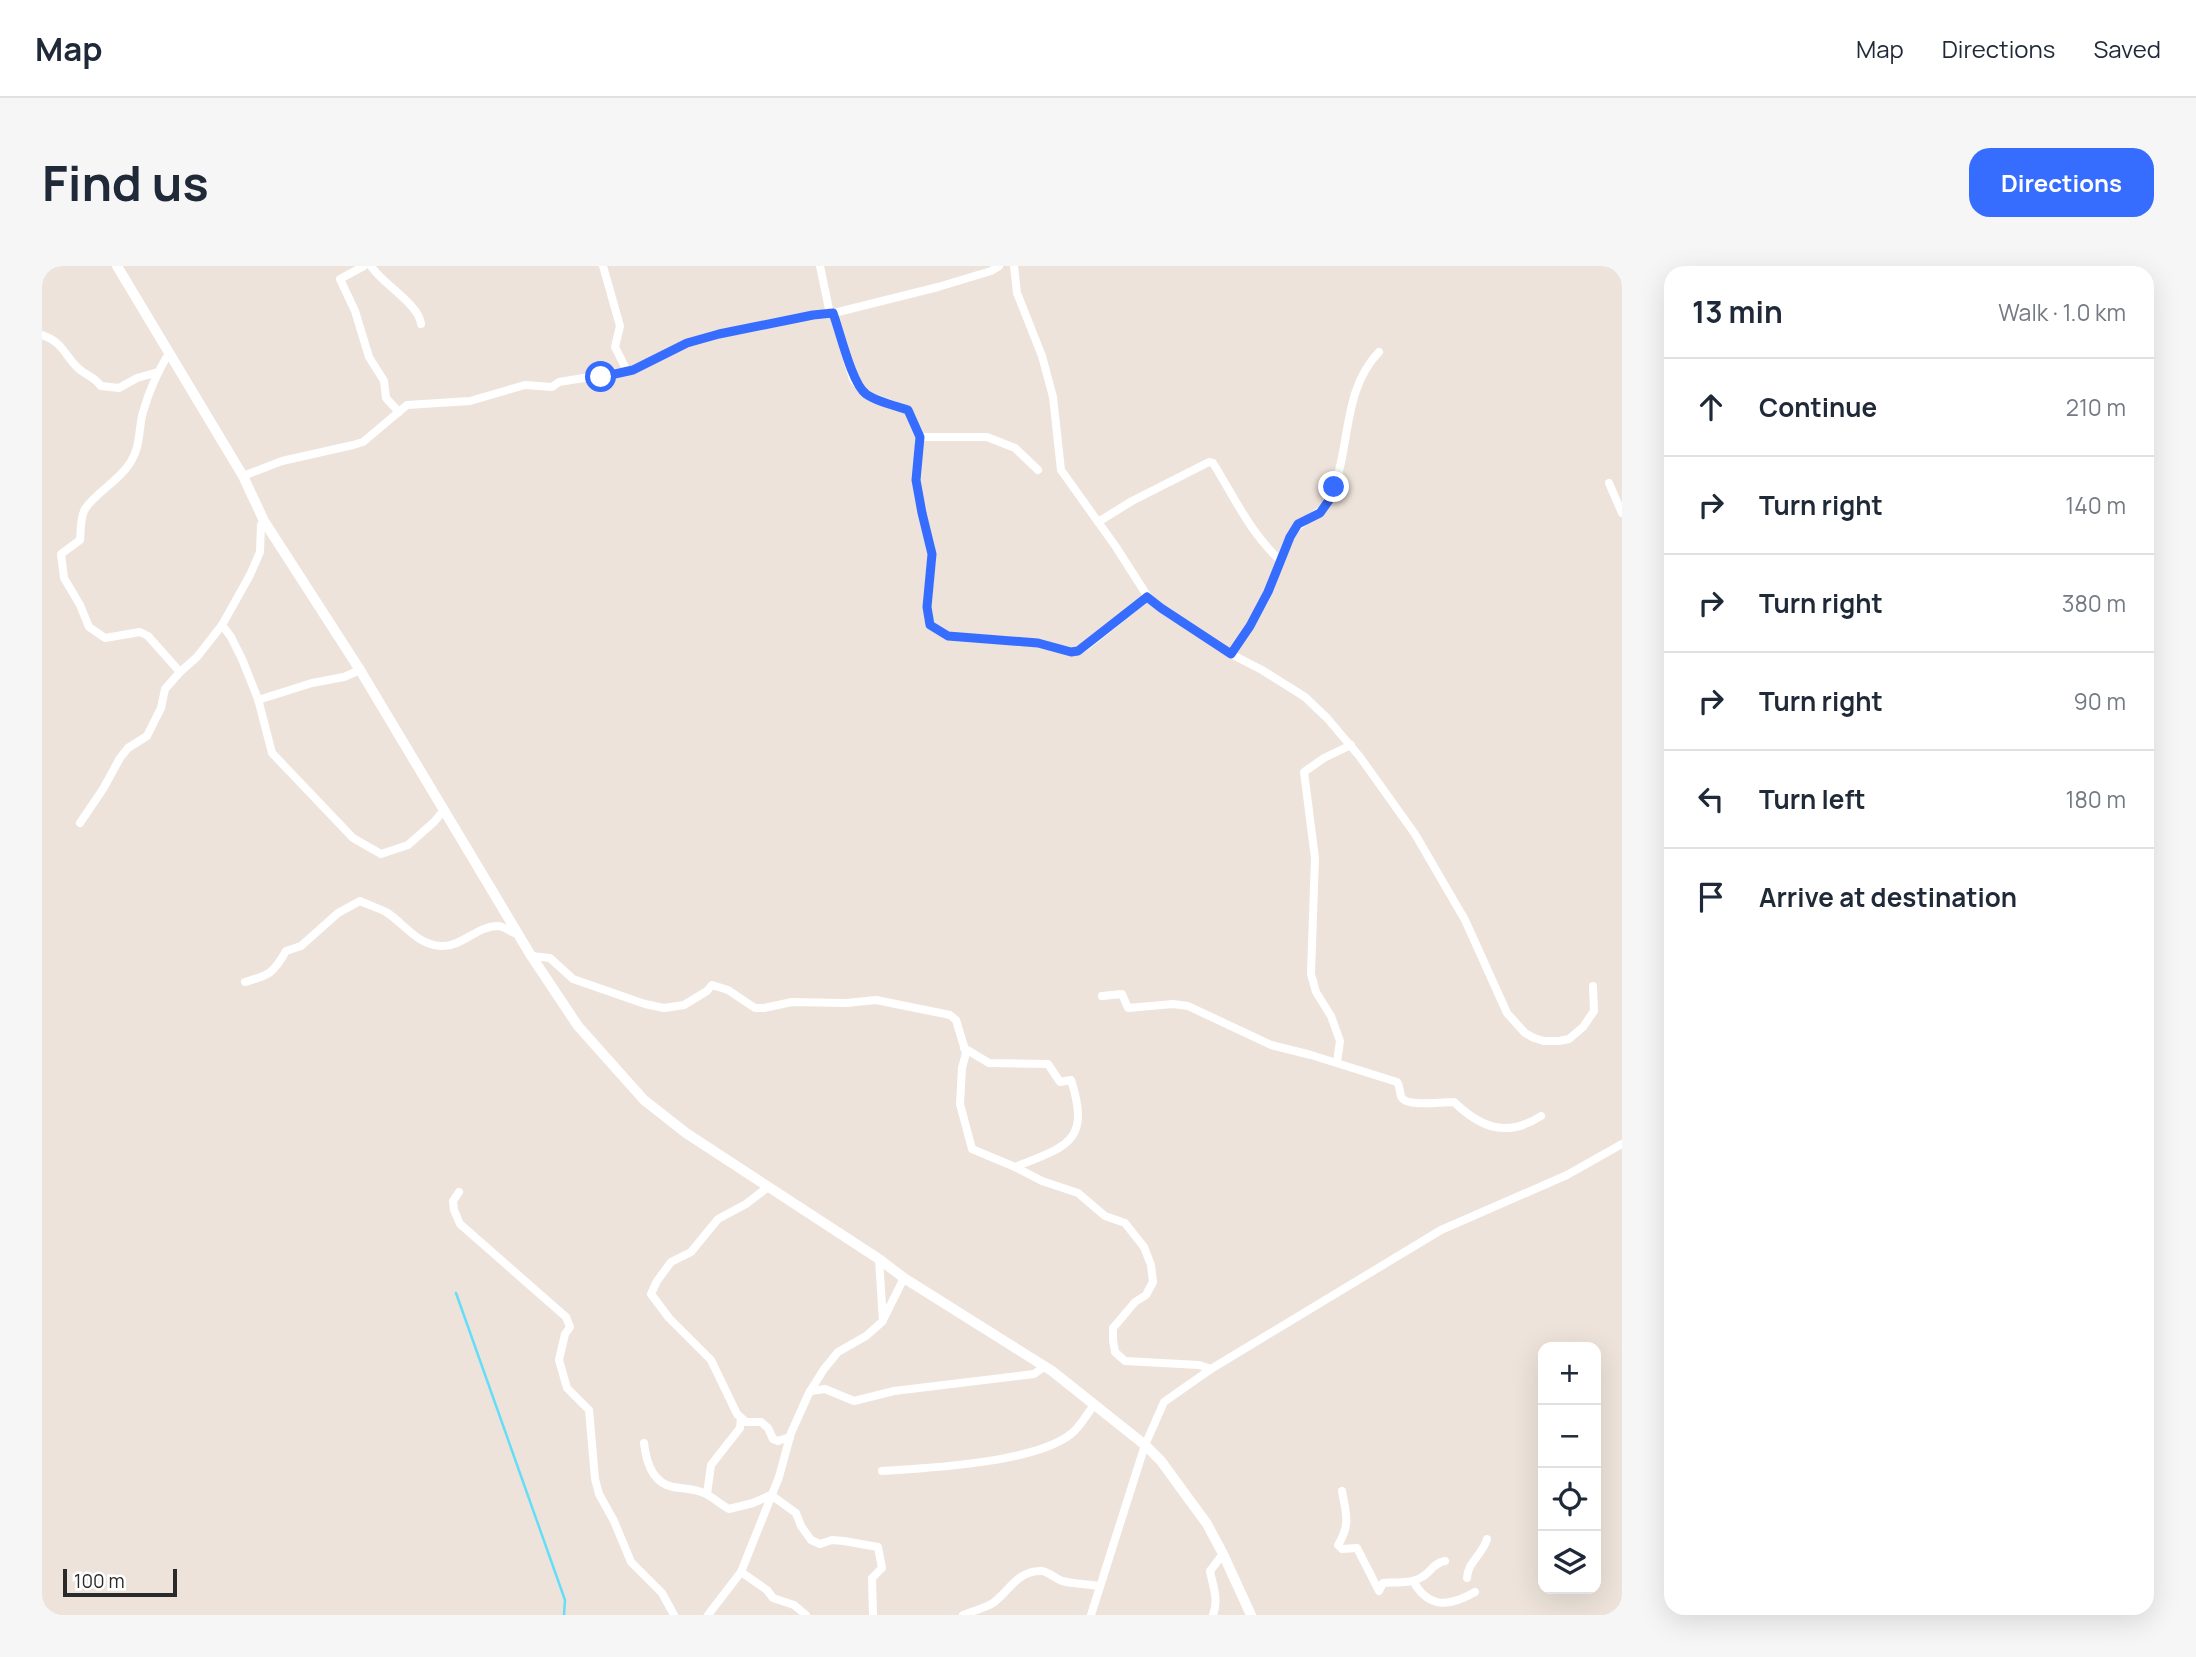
<!DOCTYPE html>
<html lang="en">
<head>
<meta charset="utf-8">
<style>
	:root { --surface:#fff; --page:#f6f6f7; --text:#1f2937; --muted:#747a83; --line:#e0e1e3; --accent:#366dff }
	body { margin:0; font-family:Manrope,sans-serif; background:var(--page); color:var(--text) }
	.controls { position:absolute; right:21px; bottom:21px; display:grid; overflow:hidden; border-radius:14px; box-shadow:0 7px 28px #0002 }
	.controls button { width:63px; height:63px; display:grid; place-items:center; padding:0; border:0; border-bottom:2px solid var(--line); background:var(--surface); color:var(--text); font:35px sans-serif }
	.scale { position:absolute; left:21px; bottom:18px; width:114px; box-sizing:border-box; padding-left:7px; border:4px solid #2a2a2a; border-top:0; font-size:19px; line-height:24px; white-space:nowrap; color:#2a2a2a; -webkit-text-stroke:5px #fff; paint-order:stroke }
	.stop { position:absolute; width:21px; height:21px; margin:-16px; border:5px solid #366dff; border-radius:50%; background:#fff }
	.stop.end { background:#366dff; border-color:#fff; box-shadow:0 2px 7px #0008 }
	.list { margin:0; padding:0; list-style:none }
	h2 { display:flex; justify-content:space-between; align-items:center; height:91px; margin:0; padding:0 28px; font-size:30px }
	h2 small { font-size:23px; font-weight:400; color:var(--muted) }
	.list li { display:grid; grid-template-columns:46px 1fr auto; gap:21px; align-items:center; box-sizing:border-box; height:98px; padding:0 28px; border-top:2px solid var(--line) }
	.list b { display:block; font-size:26px; white-space:nowrap }
	.list em { font-size:23px; font-style:normal; color:var(--muted) }
	.icon { flex:none; width:38px; height:38px; fill:none; stroke:currentColor; stroke-width:2; stroke-linecap:round; stroke-linejoin:round }
	.map { position:relative; flex:none; width:1580px; height:1349px; overflow:hidden; border-radius:21px }
	header { display:flex; align-items:center; gap:42px; box-sizing:border-box; height:98px; padding:0 35px; background:var(--surface); border-bottom:2px solid var(--line) }
	header strong { font-size:33px }
	nav { display:flex; gap:38px; margin-inline-start:auto; font-size:24px }
	.intro { display:flex; align-items:center; justify-content:space-between; box-sizing:border-box; height:168px; padding:0 42px }
	h1 { margin:0; font-size:49px }
	.button { padding:18px 32px; border-radius:21px; background:var(--accent); color:#fff; font-size:24px; font-weight:700 }
	main { display:flex; gap:42px; padding:0 42px }
	aside { flex:1; background:var(--surface); border-radius:21px; box-shadow:0 7px 28px #0002 }
	.map>svg:first-child { display:block }
	.lines { fill:none; stroke-linecap:round; stroke-linejoin:round }
	.stream { stroke:#64def8; stroke-width:2.5 }
	.minor { stroke:#fff; stroke-width:8 }
	.tertiary { stroke:#fff; stroke-width:10 }
	.route { stroke:#366dff; stroke-width:9 }
</style>
</head>
<body>
<header>
<strong>Map</strong>
<nav><a>Map</a><a>Directions</a><a>Saved</a></nav>
</header>
<div class="intro"><h1>Find us</h1><a class="button">Directions</a></div>
<main>
<div class="map">
<svg width="1580" height="1349" viewBox="0 0 1580 1349">
	<rect width="100%" height="100%" fill="#ede3da"/>
	<g class="lines">
		<polyline class="stream" points="414,1027 523,1334 522,1349"/>
		<g class="minor">
			<polyline points="322,0 298,13 313,45 327,91 342,115 344,132 357,146"/>
			<path d="M 329,0 C 339,17 377,38 379,58"/>
			<polyline points="561,0 578,60 573,81 585,105"/>
			<polyline points="778,0 788,48"/>
			<polyline points="972,0 975,27 1000,90 1011,131 1019,204 1074,281 1106,331 1119,342 1189,388 1220,404 1263,431 1285,452 1318,491 1373,568 1423,654 1465,747 1483,767 1492,772 1502,775 1517,775 1527,773 1541,761 1552,745 1551,720"/>
			<polyline points="791,47 811,113 814,117 824,129 866,144 878,171 945,171 973,182 996,204"/>
			<path d="M 0,69 C 20,75 23,90 37,103 C 45,110 50,109 59,120 L 77,122 L 95,112 L 116,106"/>
			<path d="M 127,87 C 116,105 107,125 101,146 C 96,164 99,181 88,197 C 76,216 54,226 43,243 C 38,252 39,264 38,274 L 19,288 L 22,312 L 38,339 L 47,361 L 63,372 L 98,366 L 106,370 L 138,406"/>
			<polyline points="878,171 874,214 880,247 890,288 885,341 888,359 906,370 996,377 1029,386 1036,385 1046,379 1106,331"/>
			<polyline points="201,210 240,195 311,179 321,176 365,139 428,135 483,119 510,121 517,116 591,104 645,77 677,68 771,49 788,48 896,21 949,5 957,0"/>
			<polyline points="1567,217 1580,247"/>
			<path d="M 1056,256 L 1090,235 L 1167,196 L 1171,197 C 1192,231 1209,268 1238,294"/>
			<polyline points="180,359 189,371 200,393 216,433 230,487 311,572 339,588 366,579 392,556 402,544"/>
			<path d="M 1189,388 C 1203,367 1218,346 1228,323 C 1235,305 1239,284 1250,268 C 1263,248 1281,252 1290,227 C 1309,181 1300,124 1337,86"/>
			<polyline points="216,434 270,417 302,411 318,404"/>
			<polyline points="38,557 61,523 78,492 86,482 105,470 119,442 123,423 138,406 155,391 180,359 208,309 218,286 219,259 222,255"/>
			<polyline points="490,690 508,692 531,713 603,738 622,742 642,739 665,725 670,719 686,724 713,742 722,742 750,736 804,737 834,734 908,749 914,754 924,787 920,802 918,838 930,883 973,901 1000,915 1036,927 1063,950 1083,957 1102,981 1109,999 1111,1016 1104,1029 1093,1036 1071,1062 1071,1074 1073,1086 1083,1095 1157,1099 1169,1103"/>
			<path d="M 203,716 C 227,709 231,708 244,685 L 259,680 L 296,647 L 318,635 C 327,639 336,642 344,646 C 363,658 375,679 399,680 C 420,681 435,660 456,660 C 462,660 469,667 476,668"/>
			<path d="M 1060,730 L 1080,728 L 1086,742 L 1131,738 L 1146,740 L 1229,779 L 1269,789 L 1355,816 C 1359,822 1357,828 1360,832 C 1366,841 1401,836 1412,836 C 1439,862 1465,872 1499,850"/>
			<path d="M 922,782 L 947,797 L 1006,798 L 1018,816 L 1029,814 C 1049,876 1025,880 973,901"/>
			<polyline points="1295,796 1298,775 1289,750 1274,726 1269,708 1273,592 1262,506 1282,492 1309,479"/>
			<polyline points="726,921 704,938 676,953 649,986 629,996 615,1015 609,1028 627,1052 669,1094 695,1148 704,1156 719,1156 726,1162 731,1173 736,1175 748,1171"/>
			<polyline points="417,926 411,935 412,944 418,958 524,1051 528,1061 523,1068 517,1094 525,1122 547,1144 553,1213 557,1228 572,1255 589,1296 620,1327 632,1349"/>
			<polyline points="842,1052 862,1012"/>
			<polyline points="768,1125 783,1123 812,1135 852,1125 992,1108 1002,1101"/>
			<path d="M 602,1177 C 604,1195 610,1217 631,1221 C 642,1223 652,1222 664,1228 C 672,1232 679,1239 687,1243 L 711,1237 L 729,1229 L 754,1247 L 759,1260 L 769,1274 L 778,1278 L 790,1274 L 802,1275 L 836,1281 L 840,1302 L 830,1312 L 831,1349"/>
			<path d="M 840,1205 C 887,1202 992,1197 1029,1168 C 1038,1161 1045,1148 1052,1139"/>
			<path d="M 1300,1225 C 1304,1248 1309,1258 1296,1279 L 1300,1283 L 1315,1282 L 1337,1325 L 1341,1317 C 1353,1316 1369,1318 1380,1311 C 1389,1306 1391,1297 1403,1295"/>
			<polyline points="665,1228 669,1199 698,1162 699,1152"/>
			<polyline points="699,1306 725,1324 731,1332 752,1339 764,1349"/>
			<path d="M 1425,1312 C 1425,1297 1441,1288 1445,1273"/>
			<path d="M 1371,1315 C 1387,1343 1407,1341 1433,1326"/>
			<polyline points="666,1349 699,1306 737,1211 749,1167 767,1127 782,1103 796,1086 824,1070 841,1055 837,993"/>
			<path d="M 921,1349 C 929,1346 945,1341 951,1337 C 968,1325 975,1304 1000,1305 C 1007,1306 1014,1313 1020,1315 C 1032,1318 1046,1318 1058,1320"/>
			<polyline points="1049,1349 1103,1179 1122,1136 1169,1103 1399,964 1525,909 1580,878"/>
			<path d="M 1171,1349 C 1177,1333 1171,1321 1168,1305 L 1181,1288"/>
		</g>
		<polyline class="tertiary" points="75,0 201,210 222,255 318,404 488,688 536,760 602,834 644,867 837,993 862,1012 1010,1105 1103,1179 1119,1195 1165,1258 1181,1288 1209,1349"/>
	</g>
	<g class="lines">
		<path class="route" d="M 559,111 L 591,104 L 645,77 L 677,68 L 771,49 L 791,47 C 798,66 810,118 824,128 C 833,135 854,140 866,144 L 878,171 L 874,214 L 880,247 L 890,288 L 885,341 L 888,359 L 906,370 L 996,377 L 1029,386 L 1036,385 L 1105,331 L 1119,342 L 1189,388 L 1208,360 L 1226,326 L 1248,271 L 1256,258 L 1278,247 L 1290,230 L 1292,221"/>
	</g>
</svg>
<div class="controls">
<button>+</button>
<button>−</button>
<button><svg class="icon" aria-label="locate" viewBox="0 0 24 24"><circle cx="12" cy="12" r="6"/><path d="M12 2v4M12 18v4M2 12h4M18 12h4"/></svg></button>
<button><svg class="icon" aria-label="layers" viewBox="0 0 24 24"><path d="M12 4l9 5-9 5-9-5zM3 14l9 5 9-5"/></svg></button>
</div>
<div class="scale">100 m</div>
<div class="stop" style="left:559px;top:111px"></div>
<div class="stop end" style="left:1292px;top:221px"></div>
</div>
<aside>
<h2>13 min<small>Walk · 1.0 km</small></h2>
<ul class="list">
<li><svg class="icon" aria-label="ahead" viewBox="0 0 24 24"><path d="M12 20V5M6 11l6-6 6 6"/></svg><div><b>Continue</b></div><em>210 m</em></li>
<li><svg class="icon" aria-label="right" viewBox="0 0 24 24"><path d="M7 20v-9h11M14 6l5 5-5 5"/></svg><div><b>Turn right</b></div><em>140 m</em></li>
<li><svg class="icon" aria-label="right" viewBox="0 0 24 24"><path d="M7 20v-9h11M14 6l5 5-5 5"/></svg><div><b>Turn right</b></div><em>380 m</em></li>
<li><svg class="icon" aria-label="right" viewBox="0 0 24 24"><path d="M7 20v-9h11M14 6l5 5-5 5"/></svg><div><b>Turn right</b></div><em>90 m</em></li>
<li><svg class="icon" aria-label="left" viewBox="0 0 24 24"><path d="M17 20v-9H6M10 6l-5 5 5 5"/></svg><div><b>Turn left</b></div><em>180 m</em></li>
<li><svg class="icon" aria-label="arrive" viewBox="0 0 24 24"><path d="M6 21V4h12l-3 4 3 4H6"/></svg><div><b>Arrive at destination</b></div></li>
</ul>
</aside>
</main>
</body>
</html>
